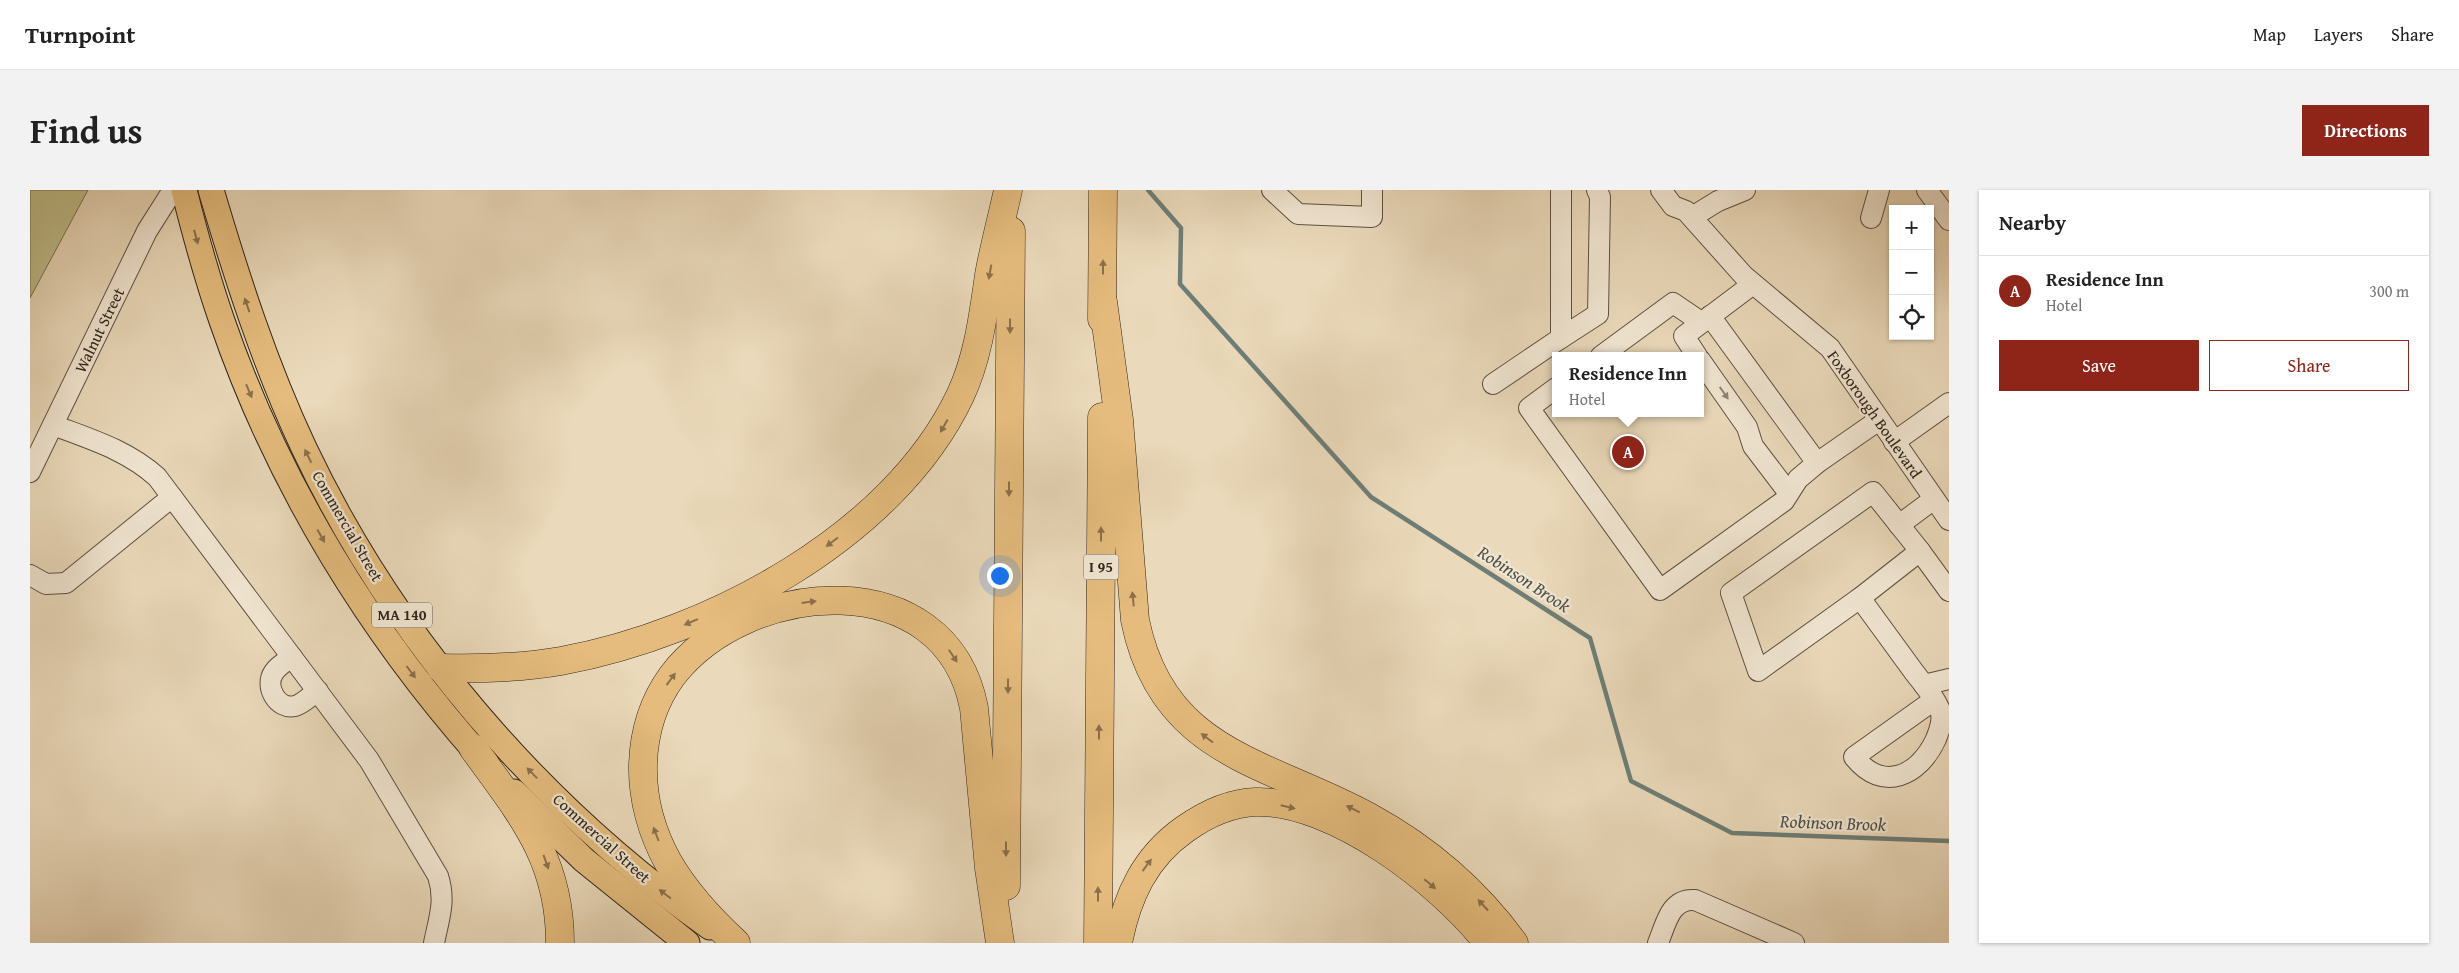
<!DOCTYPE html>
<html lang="en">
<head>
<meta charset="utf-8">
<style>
	:root { --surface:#fff; --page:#f2f2f2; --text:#222; --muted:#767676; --line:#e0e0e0; --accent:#8f2418 }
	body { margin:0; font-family:"Gentium Book Plus",serif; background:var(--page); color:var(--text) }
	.controls { position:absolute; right:15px; top:15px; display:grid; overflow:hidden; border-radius:0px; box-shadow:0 1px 4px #0004 }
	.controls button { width:45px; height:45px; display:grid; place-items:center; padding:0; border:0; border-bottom:1px solid var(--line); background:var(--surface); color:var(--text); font:25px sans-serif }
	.you { position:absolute; left:969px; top:385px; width:18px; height:18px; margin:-12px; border:4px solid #fff; border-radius:50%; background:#1a73e8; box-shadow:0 0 0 8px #1a73e833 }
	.badge { display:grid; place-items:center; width:32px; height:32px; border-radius:50%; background:var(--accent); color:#fff; font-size:16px; font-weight:700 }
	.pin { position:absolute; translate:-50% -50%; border:2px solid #fff; box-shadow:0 1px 5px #0006 }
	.popup { position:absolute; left:1522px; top:162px; width:152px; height:65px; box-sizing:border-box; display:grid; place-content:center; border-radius:0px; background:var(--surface); filter:drop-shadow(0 1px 4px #0005); font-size:16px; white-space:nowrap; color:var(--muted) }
	.popup b { font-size:19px; color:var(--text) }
	.popup::after { content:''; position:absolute; left:50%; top:100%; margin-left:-10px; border:10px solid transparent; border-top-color:var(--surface) }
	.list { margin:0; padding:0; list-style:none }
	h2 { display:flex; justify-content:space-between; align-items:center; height:65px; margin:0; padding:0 20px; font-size:21px }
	h2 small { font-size:16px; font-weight:400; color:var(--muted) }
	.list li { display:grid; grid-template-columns:32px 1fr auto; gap:15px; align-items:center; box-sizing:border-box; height:70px; padding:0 20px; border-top:1px solid var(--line) }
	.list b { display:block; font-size:19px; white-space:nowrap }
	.list p { margin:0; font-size:16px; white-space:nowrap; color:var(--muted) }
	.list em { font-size:16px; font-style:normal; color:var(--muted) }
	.actions { display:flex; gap:10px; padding:15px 20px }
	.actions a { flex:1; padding:11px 0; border:1px solid var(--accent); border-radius:0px; text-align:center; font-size:18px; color:var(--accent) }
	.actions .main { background:var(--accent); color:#fff }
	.icon { flex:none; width:28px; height:28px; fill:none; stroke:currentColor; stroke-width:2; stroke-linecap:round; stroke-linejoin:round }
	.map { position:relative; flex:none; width:1919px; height:753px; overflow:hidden; border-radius:0px }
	header { display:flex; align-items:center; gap:30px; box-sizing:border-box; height:70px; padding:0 25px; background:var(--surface); border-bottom:1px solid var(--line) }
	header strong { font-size:24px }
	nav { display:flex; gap:28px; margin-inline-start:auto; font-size:18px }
	.intro { display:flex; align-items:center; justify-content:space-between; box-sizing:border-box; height:120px; padding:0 30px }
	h1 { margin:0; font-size:35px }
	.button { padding:12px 22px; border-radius:0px; background:var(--accent); color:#fff; font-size:18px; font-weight:700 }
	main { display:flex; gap:30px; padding:0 30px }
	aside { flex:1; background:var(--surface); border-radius:0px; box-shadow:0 1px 4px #0004 }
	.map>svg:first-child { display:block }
	.green { fill:#bfbd8a; stroke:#767052 }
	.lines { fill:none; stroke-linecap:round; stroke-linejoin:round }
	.stream { stroke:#6e7e76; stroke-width:4.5 }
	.minor-casing { stroke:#5d5143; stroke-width:22 }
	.major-casing { stroke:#2e241b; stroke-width:27 }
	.highway-casing { stroke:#2e241b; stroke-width:29 }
	.minor { stroke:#f1e6d2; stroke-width:20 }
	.major { stroke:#e5bc7d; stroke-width:25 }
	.highway { stroke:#e5bc7d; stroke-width:28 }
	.oneway { fill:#8a704c }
	.oneway2 { fill:#908576 }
	.labels { text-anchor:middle; stroke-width:4.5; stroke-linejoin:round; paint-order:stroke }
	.shield { fill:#f1e6d2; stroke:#685e52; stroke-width:1 }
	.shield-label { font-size:15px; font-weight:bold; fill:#2e241b }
	.street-label { font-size:16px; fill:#2e241b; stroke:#f1e6d2 }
	.water-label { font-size:18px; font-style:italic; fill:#4e5148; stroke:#f1e6d2 }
</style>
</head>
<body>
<header>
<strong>Turnpoint</strong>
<nav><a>Map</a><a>Layers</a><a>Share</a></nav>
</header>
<div class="intro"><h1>Find us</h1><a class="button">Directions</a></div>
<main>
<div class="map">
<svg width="1919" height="753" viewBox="0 0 1919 753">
	<rect width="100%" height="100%" fill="#ead9ba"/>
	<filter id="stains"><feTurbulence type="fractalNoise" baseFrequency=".004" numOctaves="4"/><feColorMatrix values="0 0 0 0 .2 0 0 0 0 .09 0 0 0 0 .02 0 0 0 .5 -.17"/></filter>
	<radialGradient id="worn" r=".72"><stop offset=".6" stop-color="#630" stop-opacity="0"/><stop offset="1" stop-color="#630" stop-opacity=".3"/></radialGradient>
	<polygon class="green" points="0,0 58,0 0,108"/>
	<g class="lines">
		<polyline class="stream" points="1118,0 1151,38 1150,94 1341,307 1560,448 1601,591 1702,643 1919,651"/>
		<g class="minor-casing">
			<g id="minor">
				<polyline points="1242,0 1268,24 1342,27 1342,0"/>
				<polyline points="1631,0 1643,16 1656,21 1714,86 1800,158 1919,330"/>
				<polyline points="1897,0 1919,30"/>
				<polyline points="1662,27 1688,11 1715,0"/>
				<polyline points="1841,28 1849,0"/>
				<polyline points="1680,126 1787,273"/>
				<polyline points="1531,148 1568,124 1570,7 1567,0"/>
				<polyline points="1571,166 1643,113 1671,132"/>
				<polyline points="1667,166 1654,146 1723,94"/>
				<polyline points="1670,170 1717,237 1723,256 1758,302"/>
				<polyline points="1463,194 1531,148 1531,0"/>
				<polyline points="1526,198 1499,218 1630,400 1754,311 1768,289 1787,273 1849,230"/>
				<path d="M 23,235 C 60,249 97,260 127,287 L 339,570 L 408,686 C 416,711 409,728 404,753"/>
				<polyline points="1864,252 1919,213"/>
				<polyline points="0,282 117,41 143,0"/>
				<polygon points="1843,302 1890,361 1830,408 1728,481 1701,403"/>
				<polyline points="1869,335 1904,309"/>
				<polyline points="1890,361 1919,401"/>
				<polyline points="0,385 16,394 36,393 142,307"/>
				<path d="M 1830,408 C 1848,433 1866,457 1884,482 C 1893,494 1906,508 1911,523 C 1913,532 1909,541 1906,549 C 1889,586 1853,603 1824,567 L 1904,510"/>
				<path d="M 262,467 C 256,471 248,476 244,482 C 234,496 247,520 265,516 C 273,514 281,505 288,501"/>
				<polyline points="1894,495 1919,489"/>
				<path d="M 1628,753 C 1636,734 1640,708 1665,710 L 1764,753"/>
			</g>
		</g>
		<g class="major-casing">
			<g id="major">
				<path d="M 154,0 C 165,44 177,88 192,131 C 248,294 341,445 456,573"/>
				<path d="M 181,0 C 207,88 235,175 274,258 C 364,448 509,616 680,737"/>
				<polyline points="484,602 554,670 657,753"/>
			</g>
		</g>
		<g class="highway-casing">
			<g id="highway">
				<path d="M 1073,112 L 1089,230 L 1105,430 C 1132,565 1239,572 1339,627 C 1396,658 1446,701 1484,753"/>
				<polyline points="1072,129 1073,0"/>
				<path d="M 411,478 C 451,479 491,478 531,471 C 679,444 863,347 930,206 C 948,168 953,127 959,85 C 964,57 972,28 978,0"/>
				<path d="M 443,558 C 490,623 530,668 530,753"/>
				<polyline points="976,696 981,41"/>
				<path d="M 706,753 C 680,729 656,703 638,672 C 622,643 612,608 613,574 C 614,543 623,512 642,486 C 717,388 916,372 944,518 L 959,678 L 970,753"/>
				<polyline points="1068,753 1072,227"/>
				<path d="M 1088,753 C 1097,706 1115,667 1155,639 C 1175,625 1200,613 1225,612 C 1305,610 1411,693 1458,753"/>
			</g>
		</g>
		<use href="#minor" class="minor"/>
		<use href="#major" class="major"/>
		<use href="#highway" class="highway"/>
	</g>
	<defs><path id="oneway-solid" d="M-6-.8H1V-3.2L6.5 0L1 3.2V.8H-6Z" transform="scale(1.25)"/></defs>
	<g class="oneway">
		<use href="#oneway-solid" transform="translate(166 47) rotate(75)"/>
		<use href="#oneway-solid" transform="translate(1073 77) rotate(-90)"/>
		<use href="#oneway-solid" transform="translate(960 82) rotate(100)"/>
		<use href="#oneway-solid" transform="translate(217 115) rotate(-109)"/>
		<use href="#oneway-solid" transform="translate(980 136) rotate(90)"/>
		<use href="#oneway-solid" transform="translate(219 201) rotate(67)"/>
		<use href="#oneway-solid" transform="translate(914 236) rotate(119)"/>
		<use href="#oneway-solid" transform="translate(278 266) rotate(-116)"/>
		<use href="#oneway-solid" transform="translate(979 299) rotate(90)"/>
		<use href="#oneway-solid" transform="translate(1071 344) rotate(-90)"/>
		<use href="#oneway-solid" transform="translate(291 346) rotate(60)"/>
		<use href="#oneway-solid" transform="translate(802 352) rotate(143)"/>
		<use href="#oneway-solid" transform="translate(1103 409) rotate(-96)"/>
		<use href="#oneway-solid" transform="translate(779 412) rotate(-7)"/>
		<use href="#oneway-solid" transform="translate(661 432) rotate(157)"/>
		<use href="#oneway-solid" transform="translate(923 466) rotate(56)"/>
		<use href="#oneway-solid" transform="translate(381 482) rotate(53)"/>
		<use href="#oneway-solid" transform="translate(641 489) rotate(-54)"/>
		<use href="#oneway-solid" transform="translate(978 496) rotate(90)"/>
		<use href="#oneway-solid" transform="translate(1069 542) rotate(-90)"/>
		<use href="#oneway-solid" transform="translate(1177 548) rotate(-143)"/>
		<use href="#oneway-solid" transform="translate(502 583) rotate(-134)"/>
		<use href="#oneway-solid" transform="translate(1258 617) rotate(13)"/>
		<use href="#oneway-solid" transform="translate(1323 619) rotate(-154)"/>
		<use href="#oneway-solid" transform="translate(626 644) rotate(-111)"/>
		<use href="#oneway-solid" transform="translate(976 659) rotate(90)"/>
		<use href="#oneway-solid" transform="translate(516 672) rotate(70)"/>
		<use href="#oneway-solid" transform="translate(1117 675) rotate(-54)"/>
		<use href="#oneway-solid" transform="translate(1400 694) rotate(40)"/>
		<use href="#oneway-solid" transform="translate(635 704) rotate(-143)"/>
		<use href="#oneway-solid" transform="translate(1068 704) rotate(-90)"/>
		<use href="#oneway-solid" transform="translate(1453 715) rotate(-133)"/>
	</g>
	<use class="oneway2" href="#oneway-solid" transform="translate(1694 203) rotate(55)"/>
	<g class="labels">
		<g class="shield">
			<rect x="1053.5" y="364.5" width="35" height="25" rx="4"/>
			<rect x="342" y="412.5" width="60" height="25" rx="4"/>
		</g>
		<g class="shield-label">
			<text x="1071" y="382">I 95</text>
			<text x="372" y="430">MA 140</text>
		</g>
		<g class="street-label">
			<text transform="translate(69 140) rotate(-64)" y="6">Walnut Street</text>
			<text transform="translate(1845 224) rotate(55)" y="6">Foxborough Boulevard</text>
			<text transform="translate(318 336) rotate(60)" y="6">Commercial Street</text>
			<text transform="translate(572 648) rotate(42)" y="6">Commercial Street</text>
		</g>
		<g class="water-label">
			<text transform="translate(1494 389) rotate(33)" y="6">Robinson Brook</text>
			<text transform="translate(1803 633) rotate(2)" y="6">Robinson Brook</text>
		</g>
	</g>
	<rect width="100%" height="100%" filter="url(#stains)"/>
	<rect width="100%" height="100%" fill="url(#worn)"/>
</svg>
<div class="controls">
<button>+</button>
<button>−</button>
<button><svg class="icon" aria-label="locate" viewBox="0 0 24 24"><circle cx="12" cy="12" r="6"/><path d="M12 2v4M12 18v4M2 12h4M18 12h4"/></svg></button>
</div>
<div class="you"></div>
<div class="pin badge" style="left:1598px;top:262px">A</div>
<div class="popup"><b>Residence Inn</b>Hotel</div>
</div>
<aside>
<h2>Nearby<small></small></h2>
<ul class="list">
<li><span class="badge">A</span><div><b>Residence Inn</b><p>Hotel</p></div><em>300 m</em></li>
</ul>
<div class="actions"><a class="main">Save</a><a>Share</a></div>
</aside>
</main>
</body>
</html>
